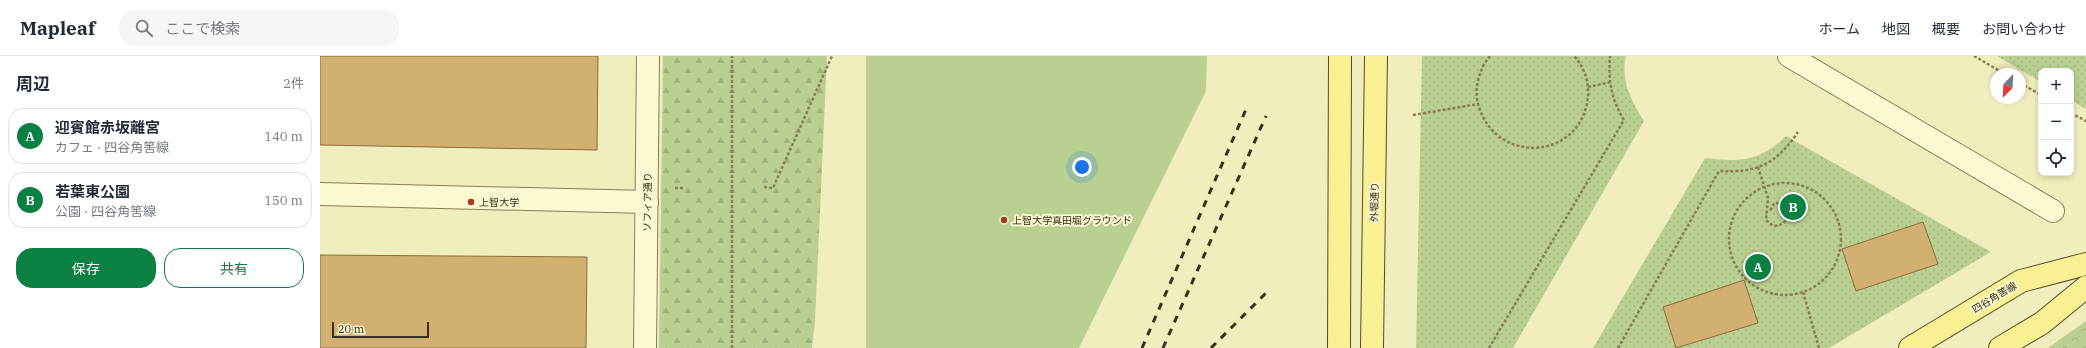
<!DOCTYPE html>
<html lang="ja">
<head>
<meta charset="utf-8">
<style>
	:root { --surface:#fff; --page:#f6f6f7; --text:#1f2937; --muted:#747a83; --line:#e0e1e3; --accent:#0b8043 }
	body { margin:0; font-family:"IBM Plex Serif","Noto Sans JP",serif; background:var(--page); color:var(--text) }
	.controls { position:absolute; right:12px; top:12px; display:grid; overflow:hidden; border-radius:8px; box-shadow:0 2px 6px #0003 }
	.controls button { width:36px; height:36px; display:grid; place-items:center; padding:0; border:0; border-bottom:1px solid var(--line); background:var(--surface); color:var(--text); font:20px sans-serif }
	.compass { position:absolute; left:1670px; top:12px; width:36px; height:36px; border-radius:50%; background:var(--surface); box-shadow:0 2px 6px #0003; rotate:204deg }
	.scale { position:absolute; left:12px; bottom:10px; width:97px; box-sizing:border-box; padding-left:4px; border:2px solid #39301b; border-top:0; font-size:11px; line-height:14px; white-space:nowrap; color:#39301b; -webkit-text-stroke:3px #f8f6ce; paint-order:stroke }
	.you { position:absolute; left:762px; top:111px; width:14px; height:14px; margin:-10px; border:3px solid #fff; border-radius:50%; background:#1a73e8; box-shadow:0 0 0 6px #1a73e833 }
	.badge { display:grid; place-items:center; width:26px; height:26px; border-radius:50%; background:var(--accent); color:#fff; font-size:13px; font-weight:700 }
	.pin { position:absolute; translate:-50% -50%; border:2px solid #fff; box-shadow:0 1px 4px #0006 }
	.list { margin:0; padding:0; list-style:none }
	h2 { display:flex; justify-content:space-between; align-items:center; height:52px; margin:0; padding:0 16px; font-size:17px }
	h2 small { font-size:13px; font-weight:400; color:var(--muted) }
	.list li { display:grid; grid-template-columns:26px 1fr auto; gap:12px; align-items:center; box-sizing:border-box; height:56px; margin:0 8px 8px; padding:0 8px; border:1px solid var(--line); border-radius:16px }
	.list b { display:block; font-size:15px; white-space:nowrap }
	.list p { margin:0; font-size:13px; white-space:nowrap; color:var(--muted) }
	.list em { font-size:13px; font-style:normal; color:var(--muted) }
	.actions { display:flex; gap:8px; padding:12px 16px }
	.actions a { flex:1; padding:9px 0; border:1px solid var(--accent); border-radius:16px; text-align:center; font-size:14px; color:var(--accent) }
	.actions .main { background:var(--accent); color:#fff }
	.icon { flex:none; width:22px; height:22px; fill:none; stroke:currentColor; stroke-width:2; stroke-linecap:round; stroke-linejoin:round }
	.map { position:relative; flex:none; width:1766px; height:292px; overflow:hidden }
	header { display:flex; align-items:center; gap:24px; box-sizing:border-box; height:56px; padding:0 20px; background:var(--surface); border-bottom:1px solid var(--line) }
	header strong { font-size:19px }
	nav { display:flex; gap:22px; margin-inline-start:auto; font-size:14px }
	.search { width:280px; height:36px; background:var(--page); display:flex; align-items:center; gap:10px; box-sizing:border-box; padding:0 14px; border-radius:16px; color:var(--muted); font-size:15px }
	main { display:flex }
	aside { flex:1; background:var(--surface) }
	.map>svg:first-child { display:block }
	.forest { fill:url(#forest-firs) }
	.park { fill:url(#park-crowns) }
	.garden { fill:url(#garden-dots) }
	.pitch { fill:#bad091 }
	.building { fill:#d2b071; stroke:#8b6d3a }
	.lines { fill:none; stroke-linecap:round; stroke-linejoin:round }
	.minor-casing { stroke:#8a7e55; stroke-width:24 }
	.major-casing { stroke:#584a2a; stroke-width:24 }
	.path { stroke:#8a7e55; stroke-width:2.5; stroke-dasharray:3 2; stroke-linecap:butt }
	.minor { stroke:#fbf9d2; stroke-width:22 }
	.major { stroke:#f8f092; stroke-width:22 }
	.rail { stroke:#39301b; stroke-width:3; stroke-dasharray:7 7; stroke-linecap:butt }
	.poi-dot { fill:#9e3e21; stroke:#f8f6ce; stroke-width:1.5 }
	.labels { text-anchor:middle; stroke-width:4; stroke-linejoin:round; paint-order:stroke }
	.poi-label { font-size:10px; fill:#39301b; stroke:#f8f6ce; text-anchor:start }
	.street-label { font-size:10px; fill:#39301b; stroke:#f8f6ce }
</style>
</head>
<body>
<header>
<strong>Mapleaf</strong>
<div class="search"><svg class="icon" aria-label="search" viewBox="0 0 24 24"><circle cx="10" cy="10" r="6"/><path d="M15 15l6 6"/></svg>ここで検索</div>
<nav><a>ホーム</a><a>地図</a><a>概要</a><a>お問い合わせ</a></nav>
</header>
<main>
<aside>
<h2>周辺<small>2件</small></h2>
<ul class="list">
<li><span class="badge">A</span><div><b>迎賓館赤坂離宮</b><p>カフェ · 四谷角筈線</p></div><em>140 m</em></li>
<li><span class="badge">B</span><div><b>若葉東公園</b><p>公園 · 四谷角筈線</p></div><em>150 m</em></li>
</ul>
<div class="actions"><a class="main">保存</a><a>共有</a></div>
</aside>
<div class="map">
<svg width="1766" height="292" viewBox="0 0 1766 292">
	<defs>
		<pattern id="forest-firs" width="22" height="20" patternUnits="userSpaceOnUse"><rect width="22" height="20" fill="#bad091"/><path d="M5 1l3.5 6h-7zM16 11l3.5 6h-7z" fill="#a1b37c"/></pattern>
		<pattern id="park-crowns" width="20" height="18" patternUnits="userSpaceOnUse"><rect width="20" height="18" fill="#bad091"/><path d="M2 6a3 3 0 1 1 6 0M12 15a3 3 0 1 1 6 0" fill="none" stroke="#a1b37c"/></pattern>
		<pattern id="garden-dots" width="8" height="8" patternUnits="userSpaceOnUse"><rect width="8" height="8" fill="#bad091"/><path d="M2 2h.1M6 6h.1" fill="none" stroke="#a1b37c" stroke-width="1.8" stroke-linecap="round"/></pattern>
	</defs>
	<rect width="100%" height="100%" fill="#f1eebe"/>
	<polygon class="forest" points="343,0 507,0 495,266 492,292 339,292"/>
	<polygon class="park" points="1766,265 1766,292 1728,292"/>
	<g class="garden">
		<path d="M 1102,0 L 1306,0 C 1300,24 1312,46 1324,65 L 1193,292 L 1096,292 Z"/>
		<polygon points="1677,0 1766,0 1766,53 1751,44 1751,15 1721,15 1721,26"/>
		<path d="M 1466,80 L 1671,196 L 1509,292 L 1273,292 L 1385,102 C 1420,106 1439,106 1466,80 Z"/>
	</g>
	<polygon class="pitch" points="546,0 887,0 886,35 759,292 546,292"/>
	<g class="building">
		<polygon points="0,0 278,0 277,94 0,89"/>
		<polygon points="1603,166 1618,208 1536,235 1522,193"/>
		<polygon points="0,199 267,201 266,292 0,292"/>
		<polygon points="1424,224 1438,267 1356,292 1343,251"/>
	</g>
	<g class="lines">
		<g class="minor-casing">
			<g id="minor">
				<polyline points="1469,0 1733,155"/>
				<polyline points="0,138 327,146"/>
				<polyline points="325,292 328,0"/>
			</g>
		</g>
		<g class="major-casing">
			<g id="major">
				<polyline points="1019,292 1020,0"/>
				<polyline points="1052,292 1056,0"/>
				<polyline points="1590,292 1701,225 1766,208"/>
				<polyline points="1680,292 1722,267 1766,231"/>
			</g>
		</g>
		<g class="path">
			<path d="M 1170,0 C 1159,13 1153,34 1159,51 C 1178,111 1264,103 1268,39 C 1269,25 1264,11 1254,0"/>
			<polyline points="1654,0 1685,18"/>
			<polyline points="1700,27 1721,39"/>
			<polyline points="1268,31 1291,26"/>
			<polyline points="1751,57 1766,65"/>
			<polyline points="1093,59 1158,48"/>
			<path d="M 1438,111 L 1448,142 L 1446,164 L 1453,170 C 1473,170 1472,146 1454,147 L 1450,155"/>
			<circle cx="1465" cy="183" r="56"/>
			<polyline points="444,131 453,132 512,0"/>
			<polyline points="355,132 364,132"/>
			<polyline points="1483,236 1499,292"/>
			<polyline points="412,292 412,0"/>
			<path d="M 1169,292 L 1304,64 C 1291,43 1288,24 1290,0"/>
			<path d="M 1298,292 L 1399,115 C 1438,117 1456,108 1478,76"/>
		</g>
		<use href="#minor" class="minor"/>
		<use href="#major" class="major"/>
		<g class="rail">
			<polyline points="822,292 927,51"/>
			<polyline points="843,292 946,60"/>
			<polyline points="891,292 950,233"/>
		</g>
	</g>
	<g class="poi-dot">
		<circle cx="151" cy="146" r="4"/>
		<circle cx="684" cy="164" r="4"/>
	</g>
	<g class="labels">
		<g class="poi-label">
			<text x="159" y="150">上智大学</text>
			<text x="692" y="168">上智大学真田堀グラウンド</text>
		</g>
		<g class="street-label">
			<text transform="translate(327 146) rotate(-89)" y="4">ソフィア通り</text>
			<text transform="translate(1054 146) rotate(-89)" y="4">外堀通り</text>
			<text transform="translate(1674 241) rotate(-31)" y="4">四谷角筈線</text>
		</g>
	</g>
</svg>
<div class="controls">
<button>+</button>
<button>−</button>
<button><svg class="icon" aria-label="locate" viewBox="0 0 24 24"><circle cx="12" cy="12" r="6"/><path d="M12 2v4M12 18v4M2 12h4M18 12h4"/></svg></button>
</div>
<svg class="compass" viewBox="-18 -18 36 36"><path d="M0-13l5 13h-10z" fill="#e53935"/><path d="M0 13l5-13h-10z" fill="#747a83"/></svg>
<div class="scale">20 m</div>
<div class="you"></div>
<div class="pin badge" style="left:1438px;top:211px">A</div>
<div class="pin badge" style="left:1473px;top:151px">B</div>
</div>
</main>
</body>
</html>
